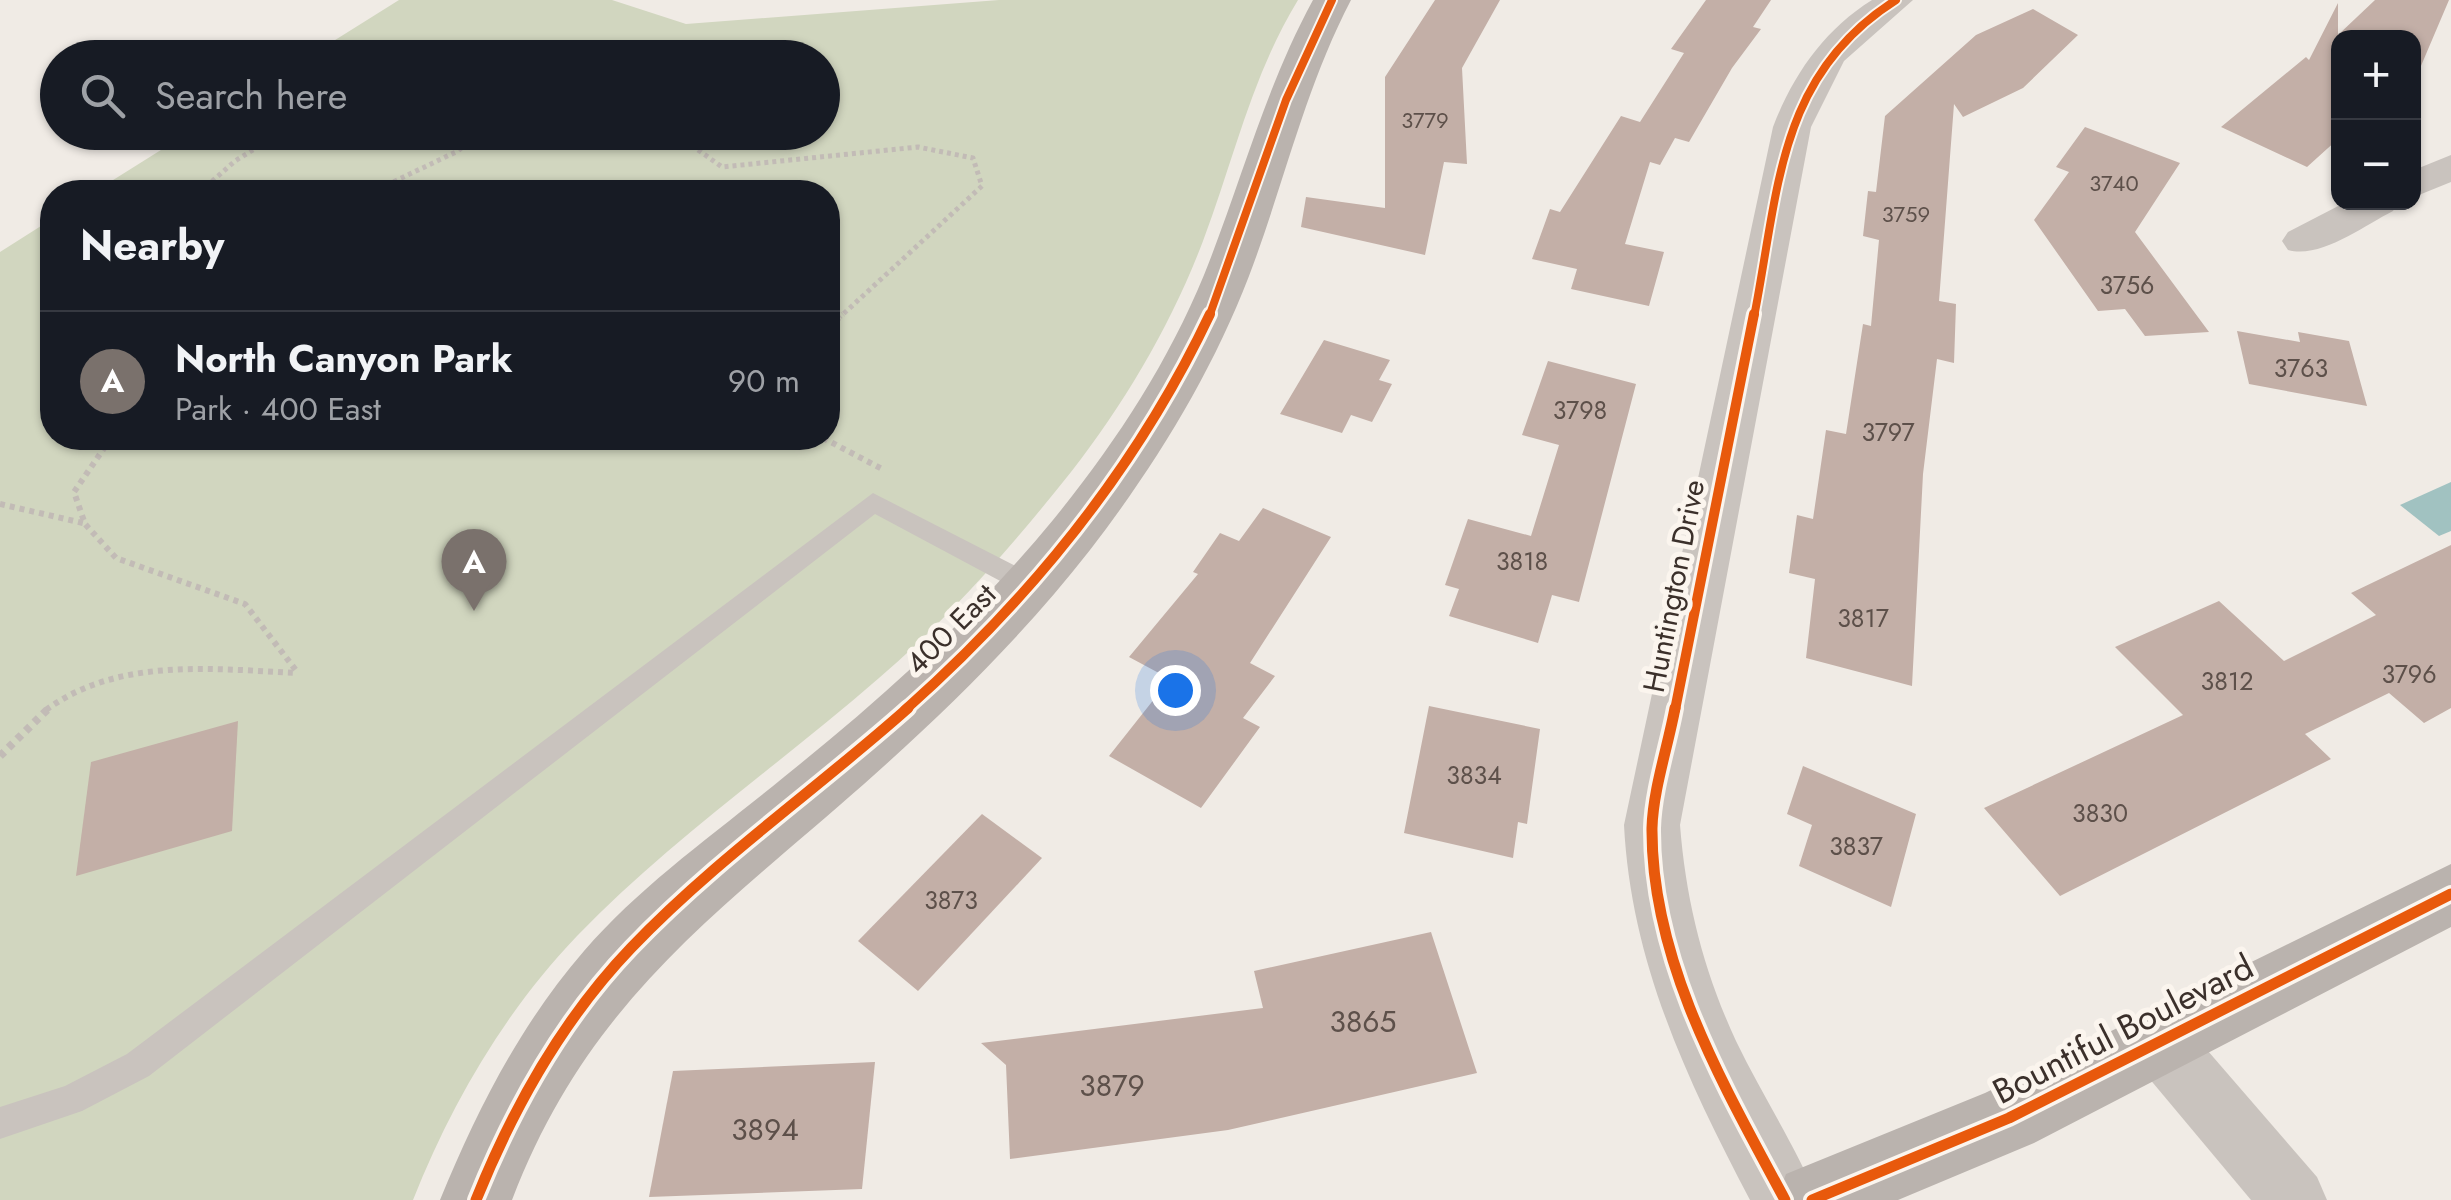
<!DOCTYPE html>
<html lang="en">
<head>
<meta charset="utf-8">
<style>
	:root { --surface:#171b24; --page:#242831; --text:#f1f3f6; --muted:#9ea1a6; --line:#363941; --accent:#7a716c }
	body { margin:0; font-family:Jost,sans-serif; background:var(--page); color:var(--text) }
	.controls { position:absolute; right:30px; top:30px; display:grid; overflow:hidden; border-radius:20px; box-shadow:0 2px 8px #0004 }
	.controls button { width:90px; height:90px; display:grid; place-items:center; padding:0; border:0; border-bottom:2px solid var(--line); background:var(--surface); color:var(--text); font:50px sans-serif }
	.you { position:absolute; left:1175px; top:690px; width:35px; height:35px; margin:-25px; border:8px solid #fff; border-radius:50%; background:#1a73e8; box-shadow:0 0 0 15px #1a73e833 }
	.badge { display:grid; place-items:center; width:65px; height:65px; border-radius:50%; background:var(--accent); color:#fff; font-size:32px; font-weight:700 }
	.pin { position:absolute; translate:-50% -82px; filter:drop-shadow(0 2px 5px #0008) }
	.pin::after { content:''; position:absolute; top:52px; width:35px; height:30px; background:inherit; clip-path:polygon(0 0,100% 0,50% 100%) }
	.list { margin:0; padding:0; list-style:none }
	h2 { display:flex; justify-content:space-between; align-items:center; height:130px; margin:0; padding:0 40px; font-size:42px }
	h2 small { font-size:32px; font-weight:400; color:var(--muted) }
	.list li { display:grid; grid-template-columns:65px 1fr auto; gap:30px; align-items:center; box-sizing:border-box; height:140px; padding:0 40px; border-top:2px solid var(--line) }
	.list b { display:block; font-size:38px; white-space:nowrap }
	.list p { margin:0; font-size:32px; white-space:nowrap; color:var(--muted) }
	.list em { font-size:32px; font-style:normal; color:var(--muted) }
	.icon { flex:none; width:55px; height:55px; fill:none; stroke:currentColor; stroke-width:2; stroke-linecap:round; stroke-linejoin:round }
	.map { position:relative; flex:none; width:2451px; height:1200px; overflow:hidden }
	.search { position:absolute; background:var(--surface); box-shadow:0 2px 8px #0004; left:40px; top:40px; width:800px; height:110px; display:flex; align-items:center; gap:25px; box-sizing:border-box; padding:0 35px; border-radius:55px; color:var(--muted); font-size:38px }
	.panel { position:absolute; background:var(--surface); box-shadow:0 2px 8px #0004; left:40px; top:180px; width:800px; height:270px; border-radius:40px }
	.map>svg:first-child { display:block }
	.green { fill:#d1d6bf }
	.water { fill:#a1c2c1 }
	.building { fill:#c3afa7 }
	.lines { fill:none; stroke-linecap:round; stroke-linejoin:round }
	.path-far2 { stroke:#c2bbb6; stroke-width:5; stroke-dasharray:4 4; stroke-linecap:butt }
	.path-far1 { stroke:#c2bbb6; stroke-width:6; stroke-dasharray:5 5; stroke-linecap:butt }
	.path { stroke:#c2bbb6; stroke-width:8; stroke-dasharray:6 6; stroke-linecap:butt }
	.lane { fill:#c9c3be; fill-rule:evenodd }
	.street { fill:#c9c3be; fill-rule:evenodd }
	.secondary { fill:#bab3ae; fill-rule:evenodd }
	.cycleway-far2-casing { stroke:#fbf5ee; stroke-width:12 }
	.cycleway-far1-casing { stroke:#fbf5ee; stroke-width:16 }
	.cycleway-casing { stroke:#fbf5ee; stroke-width:18 }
	.cycleway-far2 { stroke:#e8590c; stroke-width:8 }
	.cycleway-far1 { stroke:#e8590c; stroke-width:10 }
	.cycleway { stroke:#e8590c; stroke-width:11 }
	.labels { text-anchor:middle; stroke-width:10; stroke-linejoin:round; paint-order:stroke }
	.far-number-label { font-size:22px; fill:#5d504a }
	.number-label { font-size:25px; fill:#5d504a }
	.street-label { font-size:30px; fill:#3b302b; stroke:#fbf5ee }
	.near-number-label { font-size:30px; fill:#5d504a }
	.near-street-label { font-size:35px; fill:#3b302b; stroke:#fbf5ee }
</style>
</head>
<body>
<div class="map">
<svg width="2451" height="1200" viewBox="0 0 2451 1200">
	<rect width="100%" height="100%" fill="#f0ebe5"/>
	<path class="green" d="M 399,0 L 612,0 L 686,24 L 999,0 L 1298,0 C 1252,75 1234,159 1203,241 C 1172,323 1125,403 1071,472 C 1013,545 950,617 879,678 C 779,765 669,841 577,936 C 505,1011 451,1104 413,1200 L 0,1200 L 0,252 L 52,219 L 52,438 L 828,438 L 828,192 L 94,192 L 188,133 L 822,132 L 822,58 L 308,57 Z"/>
	<polygon class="water" points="2451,482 2451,531 2439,536 2400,505"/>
	<g class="building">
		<polygon points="1435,0 1500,0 1462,68 1467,164 1444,162 1425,255 1301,227 1306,197 1385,208 1385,77"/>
		<polygon points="1706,0 1771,0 1753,27 1761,29 1732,68 1689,142 1675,138 1660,165 1650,162 1625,244 1664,252 1649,306 1571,289 1577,269 1532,259 1550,209 1560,212 1621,116 1640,122 1684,53 1671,49"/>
		<polygon points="2375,0 2449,0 2415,80 2414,38 2338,38 2338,139 2307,167 2221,127 2306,57 2309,60 2338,3 2338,35"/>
		<polygon points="2033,9 2078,35 2023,88 1963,117 1954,104 1939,301 1956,304 1954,363 1937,359 1923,474 1912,686 1806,658 1815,579 1789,573 1797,515 1813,519 1826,430 1846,434 1863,324 1871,326 1879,240 1863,236 1868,191 1876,192 1885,116 1976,35"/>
		<polygon points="2085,127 2180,163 2135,232 2209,332 2145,336 2125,309 2098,311 2034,220 2069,172 2056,167"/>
		<polygon points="2237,331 2300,342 2298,332 2349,341 2367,406 2249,384"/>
		<polygon points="1324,340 1390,360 1379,380 1392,384 1372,422 1351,415 1342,433 1280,414"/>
		<polygon points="1548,361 1636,384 1579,602 1552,595 1538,643 1449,616 1459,589 1445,585 1468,519 1531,536 1559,445 1522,435"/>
		<polygon points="1263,508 1331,537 1250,663 1275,676 1243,718 1260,727 1201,808 1109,756 1170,679 1129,657 1198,574 1193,572 1220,533 1239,541"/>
		<polygon points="2451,545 2451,708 2424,723 2389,693 2305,734 2331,759 2060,896 1984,808 2183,715 2115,647 2219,601 2284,661 2376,615 2351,593"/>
		<polygon points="1429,706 1540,729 1527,824 1518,822 1513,858 1404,833"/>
		<polygon points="238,721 232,831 76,876 91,762"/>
		<polygon points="1803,766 1916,814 1891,907 1799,866 1812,825 1787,814"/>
		<polygon points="982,814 1042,858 918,991 858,941"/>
		<polygon points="1431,932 1477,1073 1228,1130 1010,1159 1006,1065 981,1043 1263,1008 1254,971"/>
		<polygon points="875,1062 862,1189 649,1197 673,1071"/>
	</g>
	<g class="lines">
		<g class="path-far2">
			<polyline points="428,58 494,48 561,58"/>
			<polyline points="684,132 687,142 722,167 918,147 973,158 982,186 840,317"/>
			<polyline points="200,192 235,161 282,132"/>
			<polyline points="372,192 458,151 479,132"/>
		</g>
		<g class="path-far1">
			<polyline points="828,328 843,314"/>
			<polyline points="111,438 74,492 85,524 116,558 245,604 298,673"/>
			<polyline points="823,438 884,470"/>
			<polyline points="0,504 83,523"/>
			<path d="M 46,710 C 118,657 212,669 297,673"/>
		</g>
		<polyline class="path" points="0,756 49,708"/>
		<polygon class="lane" points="873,493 1039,578 1042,585 1039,592 1021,592 875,514 149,1076 82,1111 0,1139 0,1107 65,1086 127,1054"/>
		<g class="street">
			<path d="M 1872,0 L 1913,0 L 1844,61 L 1811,127 L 1680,825 C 1686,902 1704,972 1736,1041 C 1762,1095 1795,1145 1818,1200 L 1750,1200 C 1687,1080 1631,962 1624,825 L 1773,127 C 1793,75 1824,30 1872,0 Z"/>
			<polygon points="2451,155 2451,182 2414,197 2414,170"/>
			<path d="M 2346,202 L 2398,202 L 2393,211 C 2363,226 2321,259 2288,250 L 2282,241 L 2288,232 Z"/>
			<polygon points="2160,1012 2182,1021 2317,1177 2327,1200 2251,1200 2138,1065 2129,1043 2138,1021"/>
		</g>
		<g class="secondary">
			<path d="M 1313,0 L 1351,0 C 1305,88 1284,184 1249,276 C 1211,375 1154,467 1090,550 C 1023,636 945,712 864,784 C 713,917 588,1002 512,1200 L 440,1200 C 477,1110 520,1025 584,951 C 642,884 716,833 784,777 C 881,699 974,616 1053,520 C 1114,445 1167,365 1204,275 C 1241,183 1265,88 1313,0 Z"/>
			<polygon points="2451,864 2451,927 2034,1143 1898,1200 1776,1200 1786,1174 1985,1093"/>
		</g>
		<g class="cycleway-far2-casing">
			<g id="cycleway-far2">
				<polyline points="1209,317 1286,100 1332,0"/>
				<path d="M 1754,317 C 1779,191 1777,75 1896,0"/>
			</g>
		</g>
		<g class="cycleway-far1-casing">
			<g id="cycleway-far1">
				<path d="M 905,710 C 1030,599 1138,466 1210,314"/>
				<polyline points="1675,710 1754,314"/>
			</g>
		</g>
		<g class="cycleway-casing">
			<g id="cycleway">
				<path d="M 1675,708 C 1668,746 1653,790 1652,828 C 1651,962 1724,1086 1785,1200"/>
				<path d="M 476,1200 C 513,1108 562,1020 631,948 C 715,860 817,789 908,708"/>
				<polyline points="1812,1200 2009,1118 2451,894"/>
			</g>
		</g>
		<use href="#cycleway-far2" class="cycleway-far2"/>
		<use href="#cycleway-far1" class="cycleway-far1"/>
		<use href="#cycleway" class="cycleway"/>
	</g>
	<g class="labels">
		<g class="far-number-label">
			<text x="1425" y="128">3779</text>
			<text x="2114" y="191">3740</text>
			<text x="1906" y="222">3759</text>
		</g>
		<g class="number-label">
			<text x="2127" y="294">3756</text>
			<text x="2301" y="377">3763</text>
			<text x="1580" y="419">3798</text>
			<text x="1888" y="441">3797</text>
			<text x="1522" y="570">3818</text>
			<text x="1863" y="627">3817</text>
			<text x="2409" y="683">3796</text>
			<text x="2227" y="690">3812</text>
			<text x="1474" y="784">3834</text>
			<text x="2100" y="822">3830</text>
			<text x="1856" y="855">3837</text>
			<text x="951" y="909">3873</text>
		</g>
		<g class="street-label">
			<text transform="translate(1674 586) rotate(-79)" y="10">Huntington Drive</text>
			<text transform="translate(951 629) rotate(-45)" y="10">400 East</text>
		</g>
		<g class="near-number-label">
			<text x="1363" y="1032">3865</text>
			<text x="1112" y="1096">3879</text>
			<text x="765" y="1140">3894</text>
		</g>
		<g class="near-street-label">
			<text transform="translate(2123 1029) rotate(-27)" y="12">Bountiful Boulevard</text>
		</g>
	</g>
</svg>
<div class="controls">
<button>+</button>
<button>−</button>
</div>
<div class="you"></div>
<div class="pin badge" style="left:474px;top:611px">A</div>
<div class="search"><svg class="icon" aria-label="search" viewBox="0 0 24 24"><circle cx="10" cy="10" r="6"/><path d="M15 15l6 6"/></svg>Search here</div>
<section class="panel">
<h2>Nearby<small></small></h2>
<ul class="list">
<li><span class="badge">A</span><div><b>North Canyon Park</b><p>Park · 400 East</p></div><em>90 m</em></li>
</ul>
</section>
</div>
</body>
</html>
